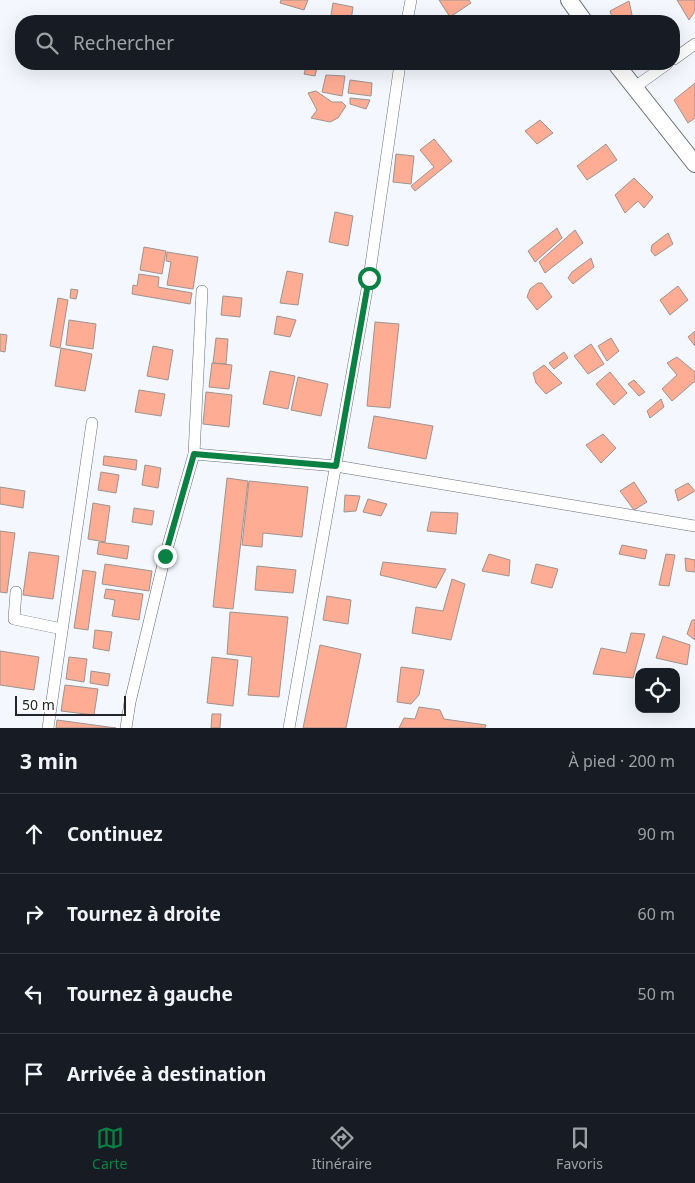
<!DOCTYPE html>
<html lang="fr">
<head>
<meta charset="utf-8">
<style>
	:root { --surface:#171b24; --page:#20242c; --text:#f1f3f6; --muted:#9ea1a6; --line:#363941; --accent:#0b8043 }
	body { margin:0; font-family:"Noto Sans",sans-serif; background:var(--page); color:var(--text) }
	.controls { position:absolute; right:15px; bottom:15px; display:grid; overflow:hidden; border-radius:10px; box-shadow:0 5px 20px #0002 }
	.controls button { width:45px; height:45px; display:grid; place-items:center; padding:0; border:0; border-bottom:1px solid var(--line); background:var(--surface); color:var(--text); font:25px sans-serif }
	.scale { position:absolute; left:15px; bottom:12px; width:111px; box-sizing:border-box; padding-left:5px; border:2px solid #232528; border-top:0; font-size:14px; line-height:18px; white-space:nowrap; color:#232528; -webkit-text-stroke:4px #fff; paint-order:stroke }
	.stop { position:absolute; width:15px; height:15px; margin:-11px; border:4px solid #0b8043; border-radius:50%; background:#fff }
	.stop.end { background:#0b8043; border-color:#fff; box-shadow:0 1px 5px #0008 }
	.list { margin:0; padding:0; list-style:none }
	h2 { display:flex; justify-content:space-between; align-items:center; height:65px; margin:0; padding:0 20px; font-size:21px }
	h2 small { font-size:16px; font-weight:400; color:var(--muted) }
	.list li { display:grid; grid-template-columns:32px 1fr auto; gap:15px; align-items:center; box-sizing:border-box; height:80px; padding:0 20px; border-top:1px solid var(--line) }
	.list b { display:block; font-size:19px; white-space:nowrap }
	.list em { font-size:16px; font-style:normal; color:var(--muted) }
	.icon { flex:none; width:28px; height:28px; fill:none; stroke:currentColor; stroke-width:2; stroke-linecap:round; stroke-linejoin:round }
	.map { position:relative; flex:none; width:695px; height:728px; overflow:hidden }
	.search { position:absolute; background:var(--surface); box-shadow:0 5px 20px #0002; left:15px; right:15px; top:15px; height:55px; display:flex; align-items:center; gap:12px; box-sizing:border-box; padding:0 18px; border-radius:20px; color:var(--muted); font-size:19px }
	.sheet { height:385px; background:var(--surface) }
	nav { display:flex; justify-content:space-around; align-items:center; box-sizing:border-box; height:70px; border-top:1px solid var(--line); background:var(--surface); font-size:14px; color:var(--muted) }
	nav a { display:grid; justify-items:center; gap:2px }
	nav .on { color:var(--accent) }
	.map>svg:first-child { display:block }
	.building { fill:#feac94; stroke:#9d9390 }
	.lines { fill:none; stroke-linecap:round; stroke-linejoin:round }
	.minor-casing { stroke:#6a6d74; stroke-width:12 }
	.secondary-casing { stroke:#6a6d74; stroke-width:18 }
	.minor { stroke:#fff; stroke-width:11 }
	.secondary { stroke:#fff; stroke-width:16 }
	.route { stroke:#0b8043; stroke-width:6 }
</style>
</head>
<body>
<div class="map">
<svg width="695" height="728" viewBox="0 0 695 728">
	<rect width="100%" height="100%" fill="#f4f7fe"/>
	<g class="building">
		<polygon points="281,0 308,0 304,10 280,3"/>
		<polygon points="439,0 469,0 471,3 450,17"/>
		<polygon points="677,0 695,0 695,11 689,20"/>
		<polygon points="629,1 632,15 613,21 610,11"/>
		<polygon points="333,3 353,7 351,21 330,21"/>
		<polygon points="307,64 318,64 315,76 304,74"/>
		<polygon points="326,75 345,76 342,96 322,92"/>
		<polygon points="350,80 372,83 371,96 348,93"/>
		<polygon points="695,83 695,118 688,123 674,100"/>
		<polygon points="316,91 332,102 342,102 346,106 338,118 330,122 311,118 317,110 308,93"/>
		<polygon points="350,98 370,100 366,109 350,104"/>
		<polygon points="540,120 553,133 537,144 525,131"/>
		<polygon points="434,139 452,161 415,191 411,186 434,167 420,150"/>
		<polygon points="606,144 617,160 587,180 577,166"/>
		<polygon points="396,154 414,156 411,184 393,182"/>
		<polygon points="634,178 653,197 644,208 638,201 625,213 615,195"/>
		<polygon points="335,212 353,216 348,246 329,242"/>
		<polygon points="557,228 562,238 535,262 528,251"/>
		<polygon points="575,230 583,243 545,273 539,262"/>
		<polygon points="668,233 673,244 655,256 651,251 652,245"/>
		<polygon points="144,247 166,251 162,274 140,270"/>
		<polygon points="167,252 198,257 193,289 167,285 171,262 166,261"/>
		<polygon points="591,258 594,267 573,284 568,278 572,272"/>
		<polygon points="287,271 303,274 298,305 280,303"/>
		<polygon points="139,274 159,277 158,287 192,293 190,304 132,294 133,285 137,286"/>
		<polygon points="538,283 542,283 552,297 537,310 527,297 530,289"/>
		<polygon points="678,286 688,300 670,315 660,300"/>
		<polygon points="71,289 78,290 76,299 70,298"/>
		<polygon points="223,296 242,298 240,317 221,315"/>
		<polygon points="58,298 68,300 60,348 50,346"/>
		<polygon points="277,316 296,320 290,337 274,334"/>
		<polygon points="69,320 96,324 93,349 66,345"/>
		<polygon points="375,322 399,324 390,408 367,406"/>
		<polygon points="695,331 695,346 688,337"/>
		<polygon points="0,334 7,335 5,352 0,351"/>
		<polygon points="216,338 228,339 226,364 213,363"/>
		<polygon points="611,338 619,351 607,361 598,346"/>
		<polygon points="591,344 604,364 588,374 574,356"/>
		<polygon points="153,346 173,350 168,380 147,376"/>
		<polygon points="61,348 92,354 85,391 55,386"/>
		<polygon points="564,352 568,358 554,369 549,363"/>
		<polygon points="677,357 695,372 695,381 672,401 662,389 677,375 667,363"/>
		<polygon points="212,363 232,365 229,389 209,387"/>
		<polygon points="544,365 562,383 546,394 536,383 533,373"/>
		<polygon points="270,371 295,376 288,409 263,404"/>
		<polygon points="610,372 627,393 614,405 596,384"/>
		<polygon points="298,377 328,384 321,416 291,410"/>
		<polygon points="634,380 645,392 639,396 628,384"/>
		<polygon points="139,390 165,394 161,416 135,412"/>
		<polygon points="206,392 232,395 229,427 203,424"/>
		<polygon points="661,399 664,407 650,418 647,411"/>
		<polygon points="374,416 433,426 426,459 368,448"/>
		<polygon points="603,434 616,448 601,463 586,445"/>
		<polygon points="104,456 137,460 136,470 103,465"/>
		<polygon points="145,465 161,468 158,488 142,485"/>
		<polygon points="101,472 119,475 116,493 98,490"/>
		<polygon points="227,478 248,481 233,609 213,607"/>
		<polygon points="249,481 308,487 302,537 263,533 262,547 242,545"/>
		<polygon points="634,482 647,502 634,510 620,491"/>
		<polygon points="688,483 695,491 678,501 675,490"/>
		<polygon points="0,487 25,491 23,508 0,504"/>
		<polygon points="345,495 360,496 356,511 344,512"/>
		<polygon points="368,499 387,504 381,516 363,512"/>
		<polygon points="93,503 110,506 105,542 88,539"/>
		<polygon points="134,508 154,511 152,525 132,522"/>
		<polygon points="431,512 458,513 456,534 427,531"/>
		<polygon points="0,531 15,533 7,593 0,592"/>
		<polygon points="99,542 129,546 127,559 97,554"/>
		<polygon points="622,545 647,550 645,559 619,554"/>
		<polygon points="29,552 59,556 53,599 23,595"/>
		<polygon points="489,554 510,560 509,576 482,571"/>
		<polygon points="666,554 675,555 669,586 659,585"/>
		<polygon points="685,558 695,560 695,572 686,571"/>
		<polygon points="383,562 446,569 436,588 380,575"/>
		<polygon points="105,564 152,571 149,591 102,584"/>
		<polygon points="536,564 558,569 552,588 531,583"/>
		<polygon points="257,566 296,570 293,593 255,590"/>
		<polygon points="83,570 96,572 88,630 74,628"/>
		<polygon points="452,579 465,584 451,640 412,633 416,607 443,611"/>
		<polygon points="106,589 143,594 139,620 112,616 115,600 104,598"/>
		<polygon points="327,596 351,600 348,624 323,620"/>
		<polygon points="230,612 288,617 279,697 248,695 252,657 227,654"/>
		<polygon points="692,620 695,620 695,640 687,634"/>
		<polygon points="95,630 112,632 109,651 93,648"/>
		<polygon points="631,633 645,634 633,678 593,674 601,648 626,653"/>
		<polygon points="663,636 690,645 687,665 656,658"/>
		<polygon points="320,645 361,654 346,728 303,728"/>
		<polygon points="0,651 39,657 34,690 0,685"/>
		<polygon points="69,657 87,659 84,682 66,679"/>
		<polygon points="212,657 238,660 233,706 207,703"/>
		<polygon points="401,667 424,670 419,695 411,704 397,702"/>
		<polygon points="91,671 110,674 108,686 90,683"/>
		<polygon points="65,685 98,689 94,715 61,711"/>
		<polygon points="419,707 440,710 444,719 486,725 485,728 399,728 404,718 415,719"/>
		<polygon points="212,714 221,714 220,728 211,728"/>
		<polygon points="57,720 116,728 56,728"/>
	</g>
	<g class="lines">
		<g class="minor-casing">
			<g id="minor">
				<polyline points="407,21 411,0"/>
				<polyline points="674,59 695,44"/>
				<polyline points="635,87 667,64"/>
				<polyline points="194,454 336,466 695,526"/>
				<polyline points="16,592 14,619 62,629"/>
				<polyline points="48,728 92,423"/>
				<polyline points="126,728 130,702 165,556 194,454 202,291"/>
				<polyline points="289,728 369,278 400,64"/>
			</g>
		</g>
		<g class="secondary-casing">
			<g id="secondary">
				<polyline points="569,0 584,21"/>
				<polyline points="616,64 695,164"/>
			</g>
		</g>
		<use href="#minor" class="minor"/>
		<use href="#secondary" class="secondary"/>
	</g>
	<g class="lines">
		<polyline class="route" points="165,556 194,454 336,466 369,278"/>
	</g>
</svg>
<div class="controls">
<button><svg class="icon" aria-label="locate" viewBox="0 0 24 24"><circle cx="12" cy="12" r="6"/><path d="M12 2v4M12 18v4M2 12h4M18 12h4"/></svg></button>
</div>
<div class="scale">50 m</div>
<div class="stop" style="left:369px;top:278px"></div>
<div class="stop end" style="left:165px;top:556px"></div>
<div class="search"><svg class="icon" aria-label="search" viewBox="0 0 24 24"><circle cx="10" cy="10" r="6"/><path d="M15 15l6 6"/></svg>Rechercher</div>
</div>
<section class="sheet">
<h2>3 min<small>À pied · 200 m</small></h2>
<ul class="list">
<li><svg class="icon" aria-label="ahead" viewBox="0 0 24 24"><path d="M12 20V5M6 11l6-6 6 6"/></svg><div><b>Continuez</b></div><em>90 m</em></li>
<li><svg class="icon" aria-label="right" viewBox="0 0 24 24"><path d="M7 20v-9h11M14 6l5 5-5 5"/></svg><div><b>Tournez à droite</b></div><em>60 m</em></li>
<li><svg class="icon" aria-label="left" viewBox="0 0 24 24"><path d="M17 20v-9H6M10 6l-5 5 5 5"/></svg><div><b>Tournez à gauche</b></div><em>50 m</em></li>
<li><svg class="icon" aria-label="arrive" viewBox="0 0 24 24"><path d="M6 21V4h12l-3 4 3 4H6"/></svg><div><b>Arrivée à destination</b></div></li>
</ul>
</section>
<nav>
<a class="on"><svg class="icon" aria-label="map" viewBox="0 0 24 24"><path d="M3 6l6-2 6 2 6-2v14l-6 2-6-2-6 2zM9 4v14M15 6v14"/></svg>Carte</a>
<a><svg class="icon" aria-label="directions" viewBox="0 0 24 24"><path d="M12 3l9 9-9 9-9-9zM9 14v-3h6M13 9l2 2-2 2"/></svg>Itinéraire</a>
<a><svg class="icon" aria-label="saved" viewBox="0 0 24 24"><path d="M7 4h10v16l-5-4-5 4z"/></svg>Favoris</a>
</nav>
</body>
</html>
